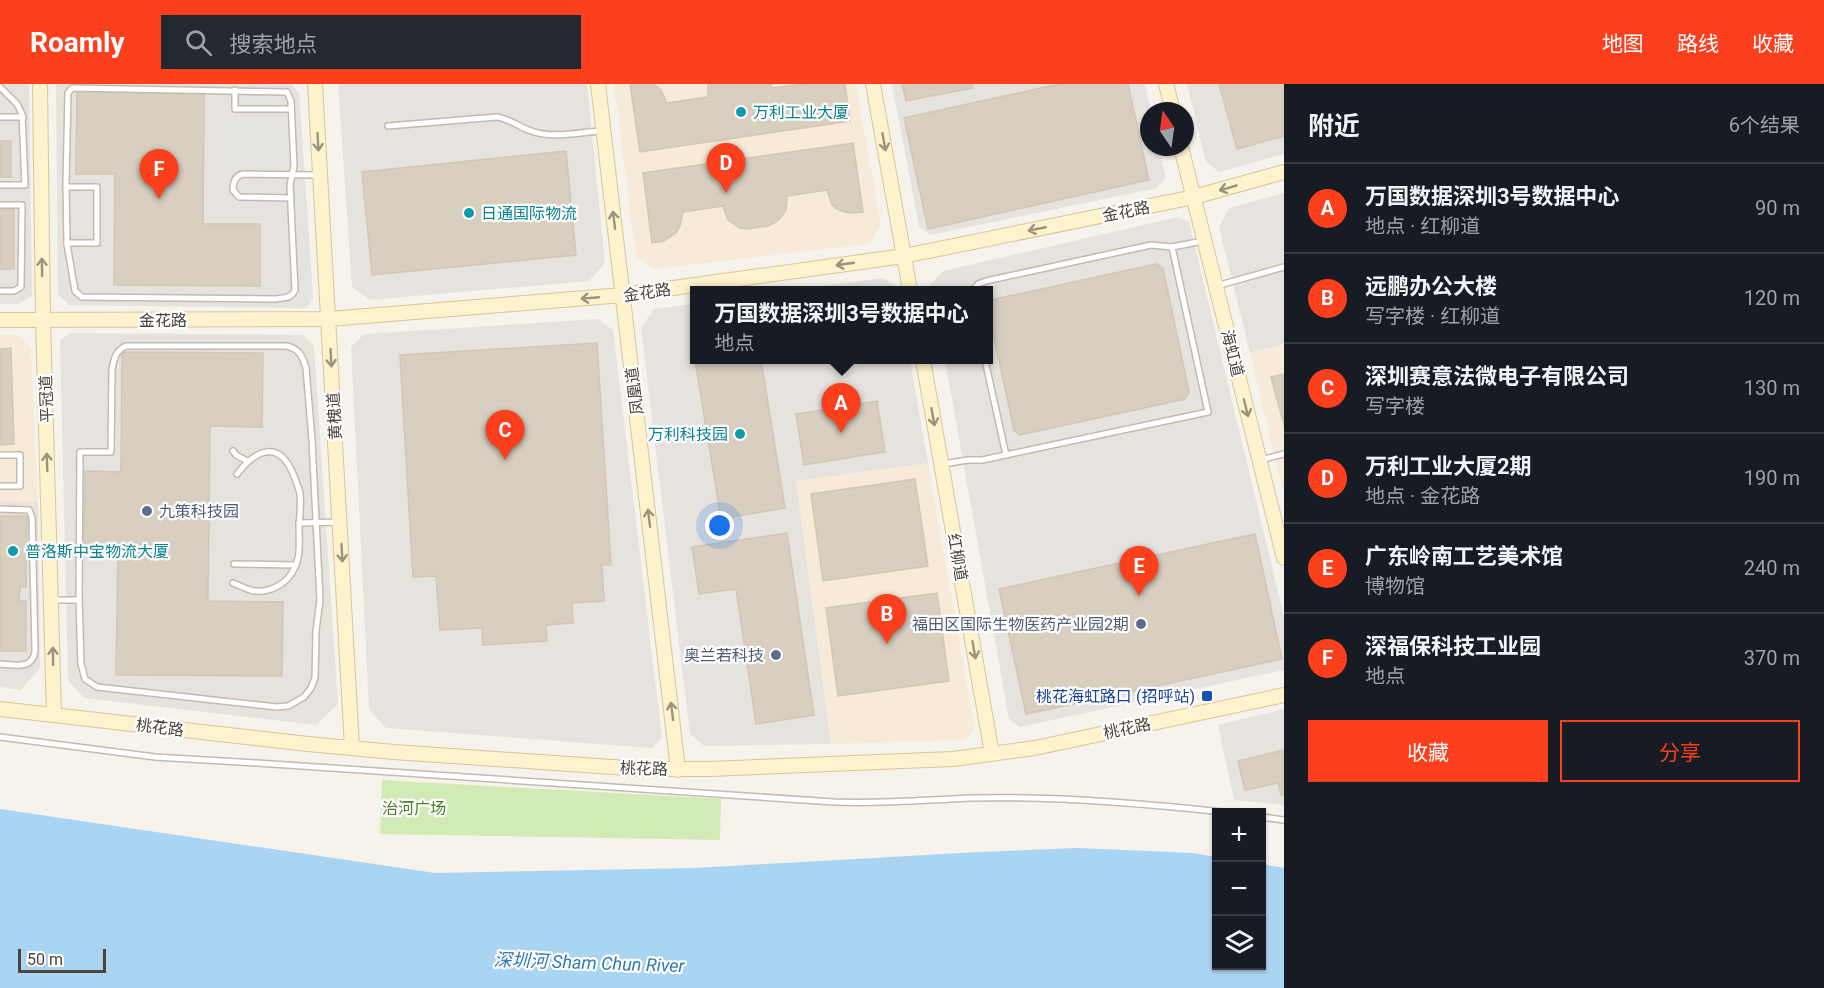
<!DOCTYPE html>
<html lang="zh">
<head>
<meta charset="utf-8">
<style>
	:root { --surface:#171b24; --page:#242831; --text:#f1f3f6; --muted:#9ea1a6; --line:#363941; --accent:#fc3f1d }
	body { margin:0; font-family:Roboto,"Noto Sans SC",sans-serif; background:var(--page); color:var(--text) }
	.controls { position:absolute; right:18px; bottom:18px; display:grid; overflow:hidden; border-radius:0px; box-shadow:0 2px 4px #0004 }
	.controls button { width:54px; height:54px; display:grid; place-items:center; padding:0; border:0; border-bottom:2px solid var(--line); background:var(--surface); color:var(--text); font:30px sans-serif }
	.compass { position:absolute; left:1140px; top:18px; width:54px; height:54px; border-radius:50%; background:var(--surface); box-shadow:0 2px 4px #0004; rotate:347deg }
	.scale { position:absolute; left:18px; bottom:15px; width:88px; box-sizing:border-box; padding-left:6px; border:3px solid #4b4439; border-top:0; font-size:16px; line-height:21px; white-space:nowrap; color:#4b4439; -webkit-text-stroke:4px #fff; paint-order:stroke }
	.you { position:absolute; left:720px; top:442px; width:21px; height:21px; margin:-15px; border:4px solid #fff; border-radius:50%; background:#1a73e8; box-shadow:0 0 0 9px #1a73e833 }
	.badge { display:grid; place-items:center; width:39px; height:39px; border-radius:50%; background:var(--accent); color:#fff; font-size:20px; font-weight:700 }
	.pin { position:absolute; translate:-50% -50px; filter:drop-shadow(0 2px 3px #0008) }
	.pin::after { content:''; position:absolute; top:32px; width:21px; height:18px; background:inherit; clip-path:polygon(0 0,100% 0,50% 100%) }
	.popup { position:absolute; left:690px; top:202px; width:303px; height:78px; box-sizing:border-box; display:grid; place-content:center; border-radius:0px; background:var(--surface); filter:drop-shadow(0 2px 4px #0005); font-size:20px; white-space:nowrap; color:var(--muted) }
	.popup b { font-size:22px; color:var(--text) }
	.popup::after { content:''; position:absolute; left:50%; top:100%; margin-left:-12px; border:12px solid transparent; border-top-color:var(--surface) }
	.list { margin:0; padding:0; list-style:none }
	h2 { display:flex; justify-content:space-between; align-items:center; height:78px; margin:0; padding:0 24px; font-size:26px }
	h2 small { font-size:20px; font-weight:400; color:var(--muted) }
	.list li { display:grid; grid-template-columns:39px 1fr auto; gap:18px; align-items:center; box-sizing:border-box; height:90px; padding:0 24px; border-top:2px solid var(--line) }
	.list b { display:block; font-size:22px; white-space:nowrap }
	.list p { margin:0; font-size:20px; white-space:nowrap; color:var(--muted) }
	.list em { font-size:20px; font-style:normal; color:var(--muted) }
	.actions { display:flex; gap:12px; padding:18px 24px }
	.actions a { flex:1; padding:14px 0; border:2px solid var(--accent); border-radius:0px; text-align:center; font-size:21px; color:var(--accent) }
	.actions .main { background:var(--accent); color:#fff }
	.icon { flex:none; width:33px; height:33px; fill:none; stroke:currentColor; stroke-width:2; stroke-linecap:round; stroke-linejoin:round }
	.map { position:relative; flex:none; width:1284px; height:904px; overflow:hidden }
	header { display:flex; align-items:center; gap:36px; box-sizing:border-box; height:84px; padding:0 30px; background:var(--accent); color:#fff }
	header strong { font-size:28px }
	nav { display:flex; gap:33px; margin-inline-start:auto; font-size:21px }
	.search { width:420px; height:54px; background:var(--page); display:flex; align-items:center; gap:15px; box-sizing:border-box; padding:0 21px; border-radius:0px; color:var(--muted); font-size:22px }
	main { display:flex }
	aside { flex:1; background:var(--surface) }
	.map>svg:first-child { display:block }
	.commercial { fill:#f7ead8 }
	.industrial { fill:#e6e2dd }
	.green { fill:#d2eab5 }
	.parking { fill:#e5e3e0 }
	.water { fill:#a9d4f2 }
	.building { fill:#d8cfc1; stroke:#d3c7b4; stroke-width:1.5 }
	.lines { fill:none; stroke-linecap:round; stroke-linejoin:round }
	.lane-casing { stroke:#c2bbae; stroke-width:8 }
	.secondary-casing { stroke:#d6c79b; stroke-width:16 }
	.lane { stroke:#fff; stroke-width:5 }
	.secondary { stroke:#fff3cd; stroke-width:14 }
	.oneway { stroke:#9c937c }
	.culture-dot { fill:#0f9aa8; stroke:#fff; stroke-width:2 }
	.service-dot { fill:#5c6f8a; stroke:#fff; stroke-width:2 }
	.transit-dot { fill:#1a4fb4; stroke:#fff; stroke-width:2 }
	.labels { text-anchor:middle; stroke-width:4.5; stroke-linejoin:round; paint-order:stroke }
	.culture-label { font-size:16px; fill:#0d838f; stroke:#fff; text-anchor:start }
	.street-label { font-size:16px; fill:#4b4439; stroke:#fff }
	.service-label { font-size:16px; fill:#4e5e75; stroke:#fff; text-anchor:end }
	.transit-label { font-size:16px; fill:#164399; stroke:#fff; text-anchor:end }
	.park-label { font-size:16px; fill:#4a7f2a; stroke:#fff }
	.water-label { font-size:18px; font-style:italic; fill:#2e7ab2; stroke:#fff }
</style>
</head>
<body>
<header>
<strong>Roamly</strong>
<div class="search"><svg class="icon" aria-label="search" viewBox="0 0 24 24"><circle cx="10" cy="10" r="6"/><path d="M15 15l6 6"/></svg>搜索地点</div>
<nav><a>地图</a><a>路线</a><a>收藏</a></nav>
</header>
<main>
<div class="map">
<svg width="1284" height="904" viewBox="0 0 1284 904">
	<rect width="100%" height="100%" fill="#f6f3ec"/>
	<g class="commercial">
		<polygon points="614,0 856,0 881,142 869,160 654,185 636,172"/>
		<polygon points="0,251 18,251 31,264 38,418 0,417"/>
		<polygon points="1284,260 1284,410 1250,269"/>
		<polygon points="928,379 975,645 965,656 831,660 796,397"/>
	</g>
	<g class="industrial">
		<polygon points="0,0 29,0 32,212 19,220 0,220"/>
		<polygon points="56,0 291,0 299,9 313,213 308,222 304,224 69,221 58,210"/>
		<polygon points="338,0 587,0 605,179 589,197 370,216 352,203"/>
		<polygon points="892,0 1145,0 1151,27 1149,27 1149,63 1159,63 1166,93 1157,104 930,151 919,142"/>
		<polygon points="1187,0 1284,0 1284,70 1219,88 1206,78"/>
		<polygon points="1284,109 1284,260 1250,269 1219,143 1229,124"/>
		<polygon points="1178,133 1189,138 1284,533 1284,586 1020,643 1009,635 945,276 988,276 988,206 933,206 931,200 943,187"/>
		<polygon points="883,194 898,204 898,206 795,206"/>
		<polygon points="694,220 694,276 910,276 928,379 796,397 831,660 704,662 690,650 641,244 654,225"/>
		<polygon points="598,235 613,246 662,654 652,664 386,644 369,625 351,263 364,250"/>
		<polygon points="70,249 303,251 314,262 338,620 316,641 84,614 68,596 60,256"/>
		<polygon points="0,417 38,418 40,584 21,606 0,603"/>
		<polygon points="1284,625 1284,721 1234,716 1218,641"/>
	</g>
	<polygon class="green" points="382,696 721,715 720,756 380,750"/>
	<polygon class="parking" points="223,0 291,0 299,9 313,213 308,222 279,222 275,129 224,128"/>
	<polygon class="water" points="0,725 435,789 694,784 979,768 1077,764 1193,769 1216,773 1216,882 1262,882 1262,780 1284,784 1284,904 0,904"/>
	<g class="building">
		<polygon points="630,0 653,0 661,6 667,19 708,13 708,0 771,0 772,4 803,0 845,0 850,37 640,68"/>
		<polygon points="902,0 972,0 973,4 906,17"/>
		<polygon points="1059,0 1128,0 1149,96 928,145 904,34"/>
		<polygon points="1219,0 1284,0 1284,52 1237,65"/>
		<polygon points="77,7 204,8 203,140 260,140 260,202 114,201 115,90 76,90"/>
		<rect x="0" y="57" width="11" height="36"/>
		<polygon points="853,59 863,128 853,129 845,128 837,125 832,121 827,106 787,112 786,126 782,132 776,138 768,142 748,145 740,144 728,136 723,122 683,128 680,142 676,149 664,157 652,159 643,89"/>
		<polygon points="566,67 576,171 372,191 362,88"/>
		<rect x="0" y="126" width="14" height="59"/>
		<polygon points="1156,180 1163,184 1189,308 1185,315 1020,351 1014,346 988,226 988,221 991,216"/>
		<polygon points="597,259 611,481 602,481 604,517 572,519 573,539 546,541 547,557 483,561 482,544 440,546 436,492 413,493 400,271"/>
		<polygon points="11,264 14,360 0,361 0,265"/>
		<polygon points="122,268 263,269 262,343 210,342 208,517 283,518 282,592 116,591 118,466 84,466 85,387 121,388"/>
		<polygon points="695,276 761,276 785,424 721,435"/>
		<polygon points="1284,290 1284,341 1271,293"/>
		<polygon points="877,317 885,368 804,381 796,330"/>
		<polygon points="915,395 928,482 823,497 811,410"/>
		<polygon points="0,432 27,432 26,503 20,503 19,517 26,517 26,567 0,567"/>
		<polygon points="787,449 814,631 756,640 736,505 699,510 692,463"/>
		<polygon points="1255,450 1282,575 1026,630 999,505"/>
		<polygon points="937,509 949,597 838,612 826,524"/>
		<polygon points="1284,666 1284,711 1281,711 1278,699 1245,706 1238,677"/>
	</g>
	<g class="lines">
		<g class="lane-casing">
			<g id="lane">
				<polyline points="0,3 17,20 22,30 25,101 0,101"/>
				<path d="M 72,4 L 287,8 L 291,17 L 294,82 L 290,101 L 295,206 C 291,215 283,214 274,215 L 82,213 L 75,207 L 67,160 L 66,100 L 68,9 Z"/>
				<polyline points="235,6 235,25 291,25"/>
				<polyline points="0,33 23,33"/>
				<path d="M 388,42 L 497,33 C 510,35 519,43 531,47 C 552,55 580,48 602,47"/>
				<polyline points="66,103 97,103 97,159 67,159"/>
				<path d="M 291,114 L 239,113 L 233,106 C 233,98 235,92 243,90 L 318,91"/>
				<polyline points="0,121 22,121 21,203 14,207 0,207"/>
				<polyline points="1216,202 1284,183"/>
				<polyline points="973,206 978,200 986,197 1151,161 1172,163 1203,157"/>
				<path d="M 126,262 L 286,262 C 299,264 303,273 306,284 L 312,356 L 320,516 L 316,547 L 315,594 L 311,604 L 304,613 L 288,622 L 277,623 L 97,603 L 85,595 L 81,580 L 79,516 L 80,368 L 111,368 L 112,286 C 114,275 115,267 126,262 Z"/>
				<polyline points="985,276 1006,371"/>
				<polyline points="233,367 236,371 247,377"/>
				<polyline points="0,371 20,371 20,402 0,402"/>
				<polyline points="1260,376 1284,370"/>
				<polyline points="943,380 968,376 982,376 1208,328 1172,163"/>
				<path d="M 0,425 L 29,426 L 32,433 L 35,567 C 33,586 14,581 0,580"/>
				<polyline points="299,439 340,438"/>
				<polyline points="234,480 296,481"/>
				<path d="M 233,499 C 238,501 244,504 250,506 C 268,511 288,500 295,483 C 301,471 299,455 299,442 C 300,432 301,420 300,410 C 299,404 296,398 294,392 C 280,356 257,364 237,390"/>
				<polyline points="53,516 79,516"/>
				<path d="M 0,653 L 155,673 L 257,679 L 834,718 C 880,720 925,716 971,714 C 1055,712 1139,719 1222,728"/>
				<polyline points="1262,733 1284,736"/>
			</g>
		</g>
		<g class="secondary-casing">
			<g id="secondary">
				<polyline points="40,0 43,236 54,631"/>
				<polyline points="315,0 352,664"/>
				<polyline points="598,0 678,686"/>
				<polyline points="873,0 910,206"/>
				<polyline points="1166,0 1173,27"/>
				<polyline points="1181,63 1284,474"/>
				<polyline points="0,236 329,235 623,211 904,172 1194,113 1284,88"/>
				<polyline points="923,276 992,670"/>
				<polyline points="0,625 308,660 394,668 641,685 710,685 953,675 1035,664 1284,611"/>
			</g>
		</g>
		<use href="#lane" class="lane"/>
		<use href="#secondary" class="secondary"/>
	</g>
	<defs><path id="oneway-shaft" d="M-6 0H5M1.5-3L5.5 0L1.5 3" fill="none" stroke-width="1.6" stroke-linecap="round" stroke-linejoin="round" transform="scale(1.5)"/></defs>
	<g class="oneway">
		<use href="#oneway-shaft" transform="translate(318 58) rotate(87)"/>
		<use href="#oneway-shaft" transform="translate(884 58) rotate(80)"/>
		<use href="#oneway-shaft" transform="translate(1228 104) rotate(164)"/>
		<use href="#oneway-shaft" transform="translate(614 136) rotate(-97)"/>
		<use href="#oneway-shaft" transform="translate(1037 145) rotate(169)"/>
		<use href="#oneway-shaft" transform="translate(845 180) rotate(172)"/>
		<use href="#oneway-shaft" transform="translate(42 183) rotate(-91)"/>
		<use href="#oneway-shaft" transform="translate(590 214) rotate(175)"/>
		<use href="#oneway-shaft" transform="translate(331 274) rotate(87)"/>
		<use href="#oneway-shaft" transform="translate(1246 324) rotate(76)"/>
		<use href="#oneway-shaft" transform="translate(933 333) rotate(80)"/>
		<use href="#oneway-shaft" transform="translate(47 378) rotate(-92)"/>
		<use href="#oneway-shaft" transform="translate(649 434) rotate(-97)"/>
		<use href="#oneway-shaft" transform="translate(342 469) rotate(87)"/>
		<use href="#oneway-shaft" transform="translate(974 566) rotate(80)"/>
		<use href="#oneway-shaft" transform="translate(53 572) rotate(-91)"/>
		<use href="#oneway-shaft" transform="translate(672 627) rotate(-97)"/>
	</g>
	<g class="culture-dot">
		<circle cx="741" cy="28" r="6"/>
		<circle cx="469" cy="129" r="6"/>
		<circle cx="740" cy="350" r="6"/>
		<circle cx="13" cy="467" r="6"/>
	</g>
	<g class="service-dot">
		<circle cx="147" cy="427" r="6"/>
		<circle cx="1141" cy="540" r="6"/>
		<circle cx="776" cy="571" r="6"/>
	</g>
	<rect class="transit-dot" x="1201" y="606" width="12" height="12" rx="3"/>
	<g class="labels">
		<g class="culture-label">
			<text x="753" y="34">万利工业大厦</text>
			<text x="481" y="135">日通国际物流</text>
			<text x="728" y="356" text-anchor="end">万利科技园</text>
			<text x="25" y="473">普洛斯中宝物流大厦</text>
		</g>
		<g class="street-label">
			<text transform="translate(1126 127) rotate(-11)" y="6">金花路</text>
			<text transform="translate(647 208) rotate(-8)" y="6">金花路</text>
			<text x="163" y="242">金花路</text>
			<text transform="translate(1233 269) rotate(76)" y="6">海虹道</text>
			<text transform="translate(634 307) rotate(-97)" y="6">凤凰道</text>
			<text transform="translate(46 315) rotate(-92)" y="6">平冠道</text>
			<text transform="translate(334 332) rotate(-93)" y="6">黄槐道</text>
			<text transform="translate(958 473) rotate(80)" y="6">红柳道</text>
			<text transform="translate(160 643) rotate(7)" y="6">桃花路</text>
			<text transform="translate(1127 644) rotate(-12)" y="6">桃花路</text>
			<text transform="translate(644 684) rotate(2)" y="6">桃花路</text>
		</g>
		<g class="service-label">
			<text x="159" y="433" text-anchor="start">九策科技园</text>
			<text x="1129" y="546">福田区国际生物医药产业园2期</text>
			<text x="764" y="577">奥兰若科技</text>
		</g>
		<g class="transit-label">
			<text x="1195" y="618">桃花海虹路口 (招呼站)</text>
		</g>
		<g class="park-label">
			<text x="414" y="730">治河广场</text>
		</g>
		<g class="water-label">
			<text transform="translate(589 879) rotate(2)" y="6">深圳河 Sham Chun River</text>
		</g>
	</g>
</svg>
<div class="controls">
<button>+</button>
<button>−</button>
<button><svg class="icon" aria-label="layers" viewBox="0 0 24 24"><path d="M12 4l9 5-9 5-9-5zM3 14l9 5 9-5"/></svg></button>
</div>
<svg class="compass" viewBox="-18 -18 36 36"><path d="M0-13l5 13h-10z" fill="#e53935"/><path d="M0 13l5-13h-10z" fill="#9ea1a6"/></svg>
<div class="scale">50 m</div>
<div class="you"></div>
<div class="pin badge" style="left:841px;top:349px">A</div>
<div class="popup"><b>万国数据深圳3号数据中心</b>地点</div>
<div class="pin badge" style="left:887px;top:560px">B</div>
<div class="pin badge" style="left:505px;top:376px">C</div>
<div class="pin badge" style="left:726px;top:109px">D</div>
<div class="pin badge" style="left:1139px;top:512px">E</div>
<div class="pin badge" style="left:159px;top:115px">F</div>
</div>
<aside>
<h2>附近<small>6个结果</small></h2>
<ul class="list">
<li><span class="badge">A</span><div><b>万国数据深圳3号数据中心</b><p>地点 · 红柳道</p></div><em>90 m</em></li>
<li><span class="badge">B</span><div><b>远鹏办公大楼</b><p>写字楼 · 红柳道</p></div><em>120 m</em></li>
<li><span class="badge">C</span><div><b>深圳赛意法微电子有限公司</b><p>写字楼</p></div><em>130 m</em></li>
<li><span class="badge">D</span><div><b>万利工业大厦2期</b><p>地点 · 金花路</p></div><em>190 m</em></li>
<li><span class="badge">E</span><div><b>广东岭南工艺美术馆</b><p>博物馆</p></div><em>240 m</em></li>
<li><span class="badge">F</span><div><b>深福保科技工业园</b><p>地点</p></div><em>370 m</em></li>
</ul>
<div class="actions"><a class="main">收藏</a><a>分享</a></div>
</aside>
</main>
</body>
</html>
